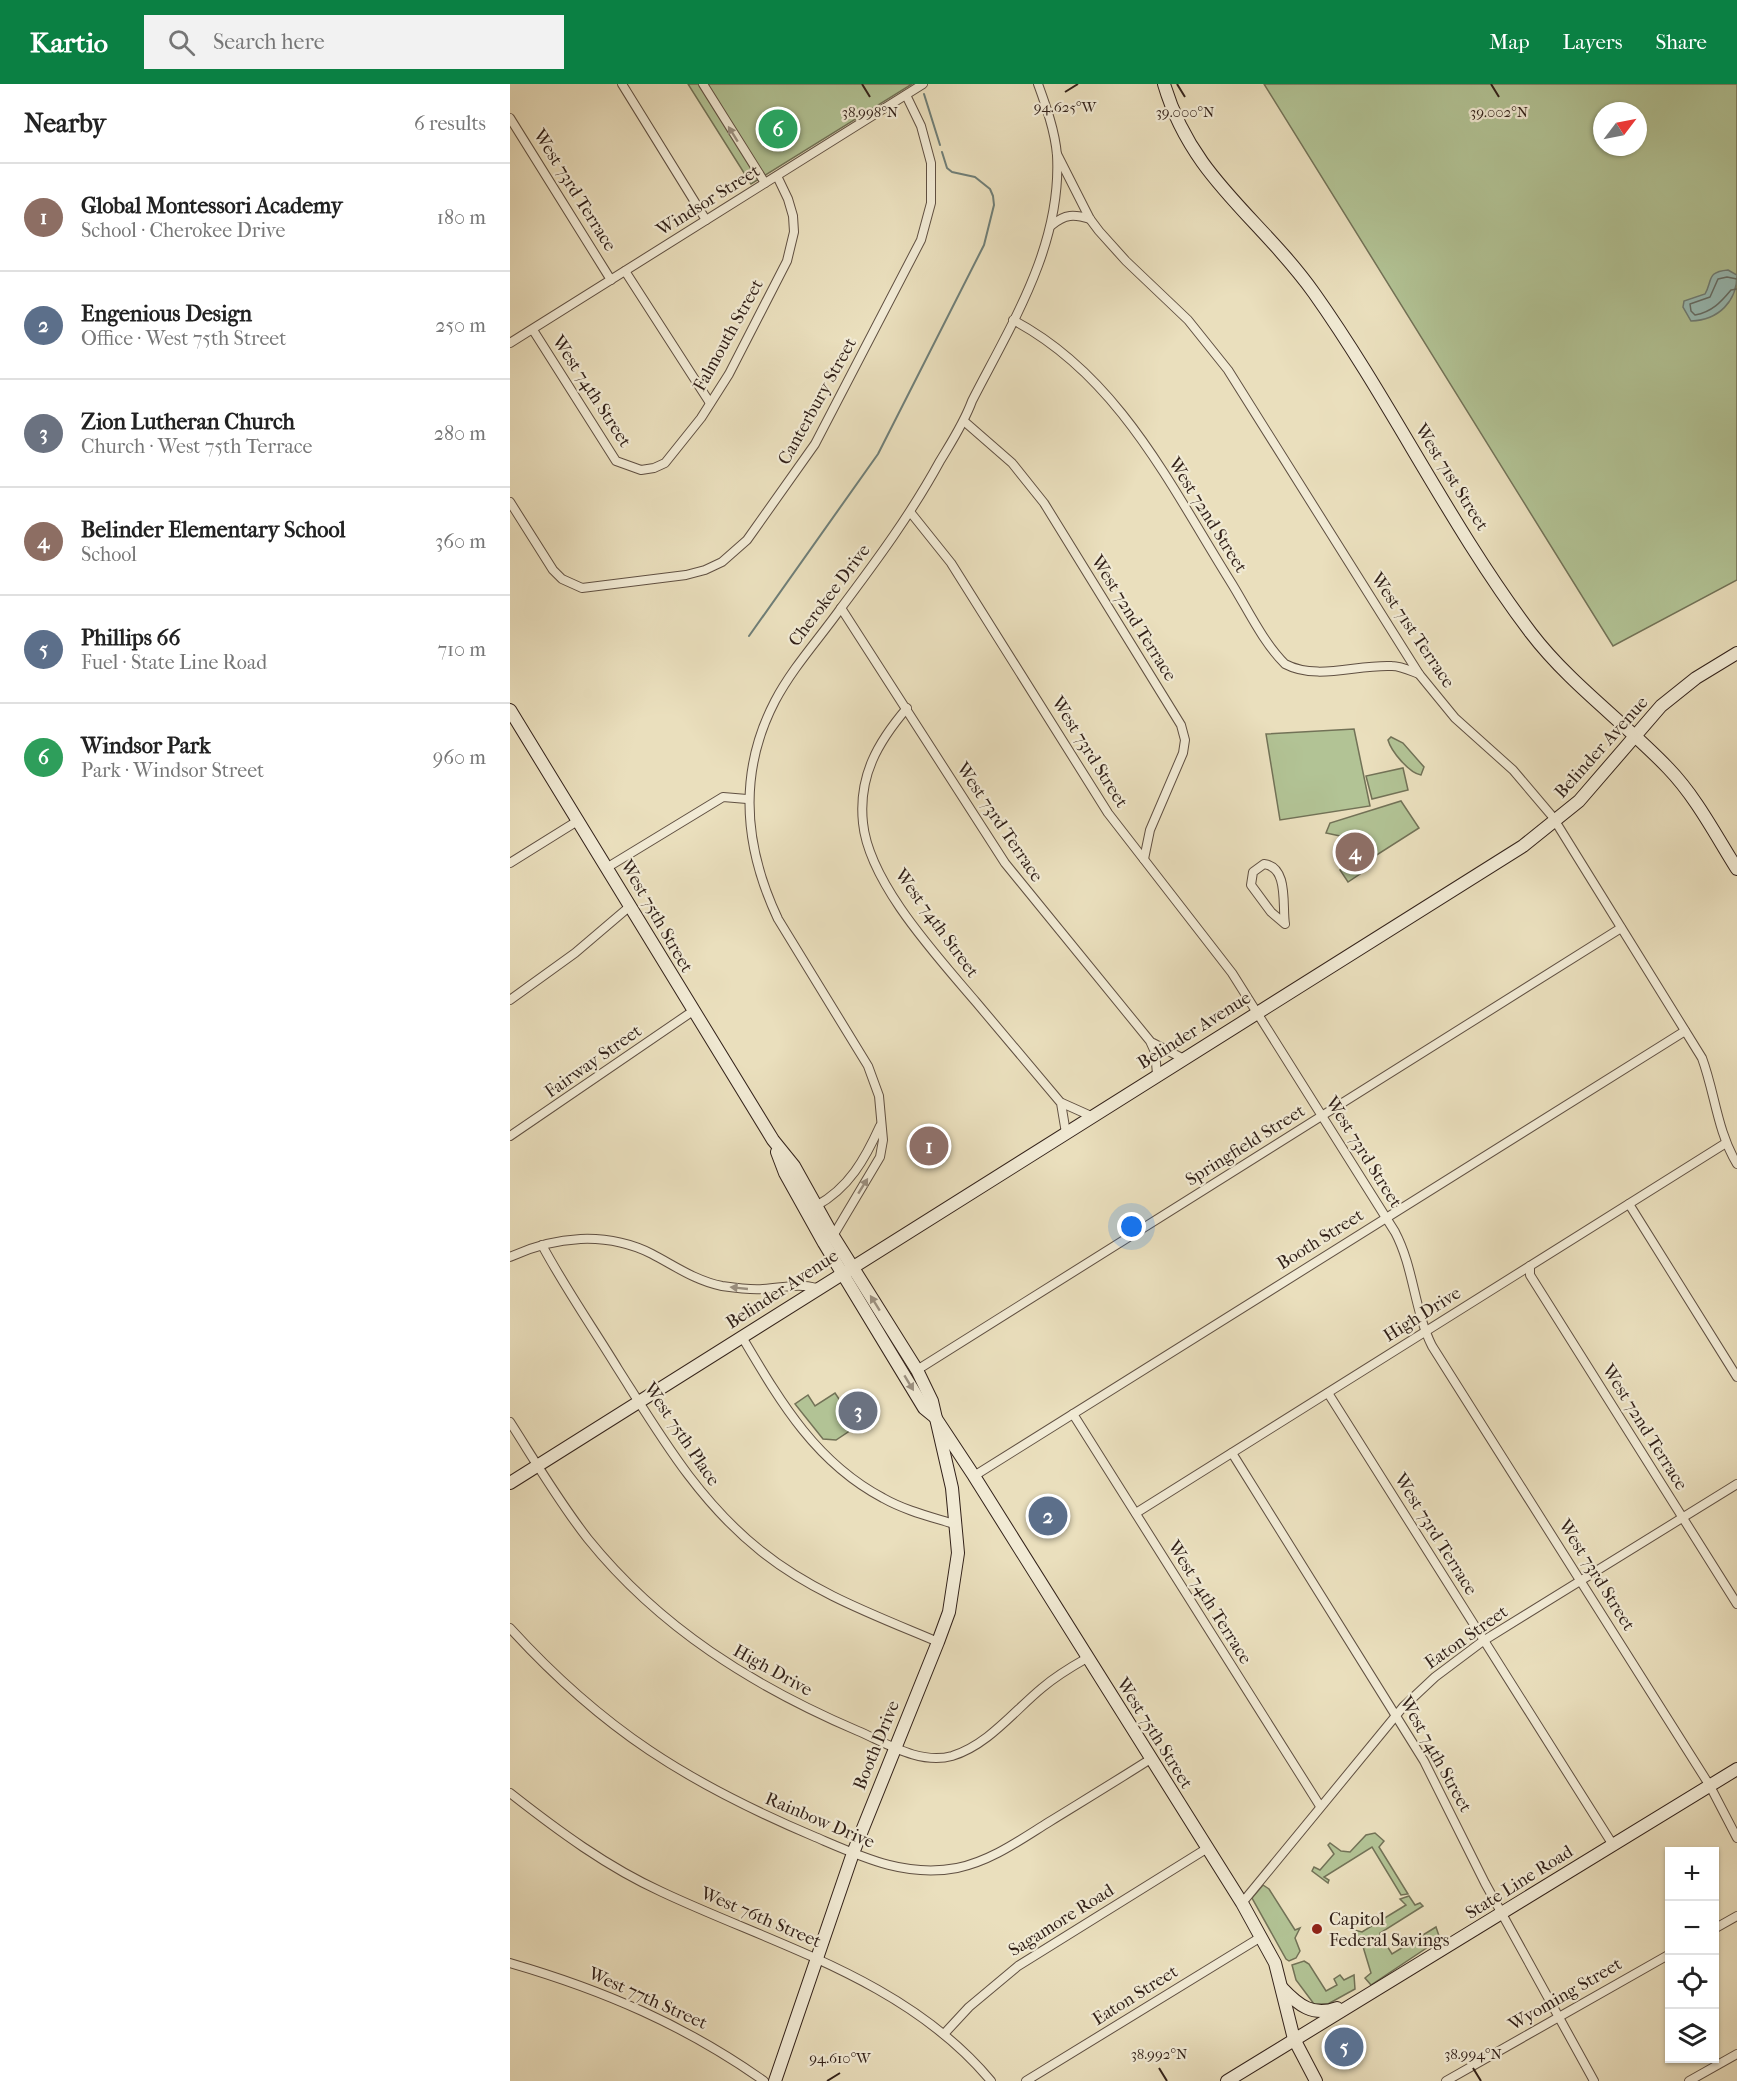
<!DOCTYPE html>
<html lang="en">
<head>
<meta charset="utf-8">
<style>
	:root { --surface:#fff; --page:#f2f2f2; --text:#222; --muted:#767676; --line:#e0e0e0; --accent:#0b8043 }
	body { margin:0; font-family:"IM FELL French Canon",serif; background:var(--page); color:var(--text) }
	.controls { position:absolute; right:18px; bottom:18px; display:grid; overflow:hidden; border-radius:0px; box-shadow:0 2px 4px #0004 }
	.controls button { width:54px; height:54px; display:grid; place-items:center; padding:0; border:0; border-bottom:2px solid var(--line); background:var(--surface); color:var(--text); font:30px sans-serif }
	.compass { position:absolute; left:1083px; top:18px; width:54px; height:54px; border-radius:50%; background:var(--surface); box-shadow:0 2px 4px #0004; rotate:58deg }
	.you { position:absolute; left:622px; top:1143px; width:21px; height:21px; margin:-15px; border:4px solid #fff; border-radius:50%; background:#1a73e8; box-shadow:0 0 0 9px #1a73e833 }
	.badge { display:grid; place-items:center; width:39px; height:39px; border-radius:50%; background:var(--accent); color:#fff; font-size:20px; font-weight:700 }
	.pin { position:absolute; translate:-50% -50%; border:3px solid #fff; box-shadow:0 2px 6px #0006 }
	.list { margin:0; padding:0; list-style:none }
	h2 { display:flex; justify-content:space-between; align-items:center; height:78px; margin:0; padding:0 24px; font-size:26px }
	h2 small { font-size:20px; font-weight:400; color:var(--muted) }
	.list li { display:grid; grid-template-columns:39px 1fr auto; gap:18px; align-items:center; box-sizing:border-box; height:108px; padding:0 24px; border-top:2px solid var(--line) }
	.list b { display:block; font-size:22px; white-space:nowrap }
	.list p { margin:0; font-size:20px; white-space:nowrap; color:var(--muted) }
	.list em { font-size:20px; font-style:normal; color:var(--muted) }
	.icon { flex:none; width:33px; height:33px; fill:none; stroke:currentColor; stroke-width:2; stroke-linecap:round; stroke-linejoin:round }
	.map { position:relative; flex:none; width:1227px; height:1997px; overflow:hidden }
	header { display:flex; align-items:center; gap:36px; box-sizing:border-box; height:84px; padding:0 30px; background:var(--accent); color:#fff }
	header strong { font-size:28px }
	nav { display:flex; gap:33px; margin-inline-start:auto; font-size:21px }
	.search { width:420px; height:54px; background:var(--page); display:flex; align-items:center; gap:15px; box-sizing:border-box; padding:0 21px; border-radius:0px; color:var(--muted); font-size:22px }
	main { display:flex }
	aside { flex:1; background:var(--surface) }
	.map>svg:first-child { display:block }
	.green { fill:#b2c395; stroke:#727257; stroke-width:1.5; fill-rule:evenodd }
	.water { fill:#98bcb6; stroke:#6f7e77; stroke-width:1.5 }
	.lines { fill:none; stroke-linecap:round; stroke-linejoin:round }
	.shore { stroke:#656e68; stroke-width:1.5 }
	.stream { stroke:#6f7e77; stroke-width:2 }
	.street-casing { stroke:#605042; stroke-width:10 }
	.secondary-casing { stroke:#322119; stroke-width:14 }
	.street { stroke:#f1ead4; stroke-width:8 }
	.secondary { stroke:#f1ead4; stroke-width:12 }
	.oneway { fill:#9b9080 }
	.ticks { fill:none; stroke:#322119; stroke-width:2 }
	.poi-dot { fill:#8f2418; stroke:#f1ead4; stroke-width:2 }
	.labels { text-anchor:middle; stroke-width:4.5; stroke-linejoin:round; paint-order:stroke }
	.street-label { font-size:18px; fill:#322119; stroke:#f1ead4 }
	.poi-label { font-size:18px; fill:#322119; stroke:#f1ead4; text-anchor:start }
	.ticks-label { font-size:15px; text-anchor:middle; fill:#322119; stroke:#f1ead4; stroke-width:4.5; stroke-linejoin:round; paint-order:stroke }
</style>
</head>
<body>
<header>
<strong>Kartio</strong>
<div class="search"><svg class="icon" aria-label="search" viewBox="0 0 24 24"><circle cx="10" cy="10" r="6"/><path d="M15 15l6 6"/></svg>Search here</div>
<nav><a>Map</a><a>Layers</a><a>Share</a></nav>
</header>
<main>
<aside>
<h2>Nearby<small>6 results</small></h2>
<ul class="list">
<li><span class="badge" style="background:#8d6e63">1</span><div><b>Global Montessori Academy</b><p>School · Cherokee Drive</p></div><em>180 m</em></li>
<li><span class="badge" style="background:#5c6f8a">2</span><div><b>Engenious Design</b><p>Office · West 75th Street</p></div><em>250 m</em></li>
<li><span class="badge" style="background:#6b7280">3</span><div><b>Zion Lutheran Church</b><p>Church · West 75th Terrace</p></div><em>280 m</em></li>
<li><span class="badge" style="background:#8d6e63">4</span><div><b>Belinder Elementary School</b><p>School</p></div><em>360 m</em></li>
<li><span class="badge" style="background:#5c6f8a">5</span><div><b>Phillips 66</b><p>Fuel · State Line Road</p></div><em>710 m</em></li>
<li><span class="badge" style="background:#2e9e5b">6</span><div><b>Windsor Park</b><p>Park · Windsor Street</p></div><em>960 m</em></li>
</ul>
</aside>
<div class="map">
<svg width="1227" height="1997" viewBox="0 0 1227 1997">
	<rect width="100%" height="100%" fill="#eadfbd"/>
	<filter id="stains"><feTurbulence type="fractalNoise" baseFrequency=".00333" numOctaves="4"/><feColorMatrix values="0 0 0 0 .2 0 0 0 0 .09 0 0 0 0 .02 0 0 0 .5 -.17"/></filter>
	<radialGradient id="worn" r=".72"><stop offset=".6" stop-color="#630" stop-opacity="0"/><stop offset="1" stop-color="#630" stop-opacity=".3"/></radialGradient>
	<g class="green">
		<polygon points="178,0 402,0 241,100"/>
		<path d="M 754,0 L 1227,0 L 1227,496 L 1103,562 ZM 1092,27 L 1128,27 L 1128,63 L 1092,63 Z"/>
		<polygon points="844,645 860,722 770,736 756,650"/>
		<path d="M 881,653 L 893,659 L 914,683 L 911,691 C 899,689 881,667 878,656 Z"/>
		<polygon points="893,684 898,706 862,715 856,692"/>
		<polygon points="891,717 909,744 854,779 850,790 838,798 830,786 842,778 842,764 830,752 816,749 820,739"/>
		<polygon points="325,1309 347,1342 326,1356 313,1355 285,1320 298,1311 305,1322"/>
		<polygon points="865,1749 874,1757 869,1763 898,1810 891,1811 862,1763 814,1793 819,1796 818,1799 802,1787 804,1783 810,1786 824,1770 818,1761 820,1759 831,1767 840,1768 856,1751"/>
		<polygon points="753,1801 759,1805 785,1846 790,1844 785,1854 790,1867 786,1874 779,1877 776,1875 742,1814"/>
		<polygon points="899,1812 905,1821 910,1819 913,1822 870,1849 871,1855 851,1853 846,1856 844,1846 852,1848 896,1821 890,1815"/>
		<polygon points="926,1843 930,1855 861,1901 855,1894 861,1889 851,1856 874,1857 882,1870"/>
		<polygon points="794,1877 799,1880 816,1907 827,1901 824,1895 830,1891 834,1896 844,1891 845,1905 818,1920 804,1920 786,1896 782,1881"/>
	</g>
	<path class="water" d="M 1218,186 L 1227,191 C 1227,217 1209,236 1181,237 L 1173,223 L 1174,217 L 1195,210 C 1203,196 1196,188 1218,186 Z"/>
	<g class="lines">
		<path class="shore" d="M 1227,195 L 1217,193 L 1208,195 L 1200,213 L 1180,220 L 1181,227 L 1185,231 C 1202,228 1211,218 1221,206 L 1227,205"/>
		<g class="stream">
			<polyline points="414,10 430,61"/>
			<polyline points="239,552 368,370 474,161 484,121 483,112 480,105 465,93 442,88 437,84 432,68"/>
		</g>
		<g class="street-casing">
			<g id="street">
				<polyline points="112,0 196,136"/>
				<polyline points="193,0 255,99"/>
				<polyline points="0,34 101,196"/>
				<path d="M 547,70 L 580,135 L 589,147 L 616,177 L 678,236 L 718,286 L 909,590 L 945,634 L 1003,686 L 1042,732 L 1192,974 C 1205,1009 1207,1047 1227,1080"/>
				<path d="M 542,141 C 555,130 564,130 580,135"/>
				<polyline points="115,187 200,319"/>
				<path d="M 503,236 C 609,292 661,403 722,500 C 738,526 753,558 775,580 C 807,597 847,580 882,582 C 891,582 901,587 909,590"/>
				<polyline points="23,246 106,377 131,386 144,384 155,379 191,334 219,290 277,177 284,148 283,132 278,115 267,92"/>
				<polyline points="0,259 413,0"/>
				<polyline points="455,338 502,379 534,419 671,641 675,656 673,669 640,746 634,775"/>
				<polyline points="0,418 43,486 52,495 72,504 176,491 195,486 212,478 237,456 305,360 411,156 421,119 421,79 411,42 396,11"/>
				<path d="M 401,429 L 441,479 L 598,729 L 722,889 L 885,1148 C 904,1184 904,1226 922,1262 L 1200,1702 L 1227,1754"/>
				<polyline points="331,524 495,779 640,957 645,968 647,990"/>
				<path d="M 397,624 C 368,658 348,692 353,739 C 359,799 427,872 466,918 C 494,951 522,985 551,1019 L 556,1049"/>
				<polyline points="0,779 69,736"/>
				<path d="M 754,780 C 779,783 772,822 775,840 L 761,828 L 741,801 L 743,788 Z"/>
				<polyline points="98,783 213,713 237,715"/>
				<polyline points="0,916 65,869 119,823"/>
				<polyline points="643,959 672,974"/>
				<polyline points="552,1019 581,1032"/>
				<polyline points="0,1052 183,927"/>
				<polyline points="1119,1120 1227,1293"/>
				<path d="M 306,1122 C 339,1104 355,1075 370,1042"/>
				<path d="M 323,1152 L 370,1073 L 373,1056 L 369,1012 L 358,982 L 268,835 C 234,763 227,690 265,617 C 283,583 309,555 331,524 C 367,476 401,430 430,377 C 442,357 454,339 462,317 C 502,239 552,161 547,71 C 545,47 536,22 528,0"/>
				<path d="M 32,1161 C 55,1204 83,1244 108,1285 C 150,1351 188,1417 251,1467 C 303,1509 367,1532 428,1558"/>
				<path d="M 0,1173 C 45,1152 96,1147 142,1170 C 165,1182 186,1197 212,1202 C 226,1204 239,1206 253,1205 C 274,1204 286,1199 307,1204"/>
				<polyline points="1020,1182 1020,1191 1227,1520"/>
				<path d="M 232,1253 C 270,1317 305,1378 373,1414 C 396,1427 422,1433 447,1441"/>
				<polyline points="407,1286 1111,844"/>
				<polyline points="818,1309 1103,1761"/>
				<polyline points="563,1330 810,1722"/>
				<path d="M 0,1338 C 25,1377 49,1418 78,1455 C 150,1544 243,1602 348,1647 C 376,1659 410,1681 442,1672 C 478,1661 504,1627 532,1604 C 546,1592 561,1583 577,1574"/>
				<polyline points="722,1369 914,1677 975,1799 1084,1997"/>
				<polyline points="464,1392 1175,947"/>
				<polyline points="626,1429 1216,1059"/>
				<path d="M 0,1544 C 93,1646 178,1699 303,1752 C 350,1772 394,1794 447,1784 C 481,1777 510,1756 539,1738 C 573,1717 606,1697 639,1676"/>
				<path d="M 0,1709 C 47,1746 97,1783 152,1808 C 267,1862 397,1896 481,1997"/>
				<polyline points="732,1819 893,1623 925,1593 973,1557 1227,1400"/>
				<polyline points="1204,1845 1227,1832"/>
				<path d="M 0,1879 C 93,1906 175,1941 254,1997"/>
				<polyline points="434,1950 459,1923 508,1882 696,1765"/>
				<polyline points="516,1997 751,1853"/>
				<polyline points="936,1997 1160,1870"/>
				<polyline points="1179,1997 1227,1970"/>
			</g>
		</g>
		<g class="secondary-casing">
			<g id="secondary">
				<path d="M 654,0 C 682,95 750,133 804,209 C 882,319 940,442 1021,549 C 1060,600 1114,638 1158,684 C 1186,713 1205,750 1227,785"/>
				<polyline points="0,626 263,1056 284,1082 323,1152 407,1286 422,1317 442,1404 448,1469 439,1528 428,1558 343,1769 265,1997"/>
				<polyline points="267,1068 275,1089 314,1159 414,1324 425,1333 464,1392 732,1819 765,1879 784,1955 806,1997"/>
				<polyline points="0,1399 1013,762 1069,717 1151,622 1186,594 1227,569"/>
				<path d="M 772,1904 C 788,1921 803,1933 827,1924"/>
				<polyline points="717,1997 1227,1685"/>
			</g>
		</g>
		<use href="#street" class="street"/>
		<use href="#secondary" class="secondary"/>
	</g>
	<defs><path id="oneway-solid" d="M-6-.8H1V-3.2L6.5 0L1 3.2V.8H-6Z" transform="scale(1.5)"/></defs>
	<g class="oneway">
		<use href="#oneway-solid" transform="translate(223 50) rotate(-122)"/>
		<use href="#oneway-solid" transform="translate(353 1102) rotate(-58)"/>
		<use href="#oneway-solid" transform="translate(229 1204) rotate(-174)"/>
		<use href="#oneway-solid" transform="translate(365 1219) rotate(-122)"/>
		<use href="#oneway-solid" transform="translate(399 1299) rotate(59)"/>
	</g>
	<path class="ticks" d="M 352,0 L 360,13M 667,0 L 675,13M 981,0 L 989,13M 555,8 L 568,0M 649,1984 L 657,1997M 963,1984 L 971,1997M 317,1997 L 330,1989"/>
	<circle class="poi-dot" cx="807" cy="1845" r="6"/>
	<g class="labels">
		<g class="street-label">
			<text transform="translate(65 106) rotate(58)" y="6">West 73rd Terrace</text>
			<text transform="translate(198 116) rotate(-32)" y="6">Windsor Street</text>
			<text transform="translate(218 251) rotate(-61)" y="6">Falmouth Street</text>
			<text transform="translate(82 307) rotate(57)" y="6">West 74th Street</text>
			<text transform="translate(307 317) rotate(-61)" y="6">Canterbury Street</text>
			<text transform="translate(942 393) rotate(58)" y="6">West 71st Street</text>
			<text transform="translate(698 431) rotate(58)" y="6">West 72nd Street</text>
			<text transform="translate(319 511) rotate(-53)" y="6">Cherokee Drive</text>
			<text transform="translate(624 534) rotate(58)" y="6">West 72nd Terrace</text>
			<text transform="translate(903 546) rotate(56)" y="6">West 71st Terrace</text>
			<text transform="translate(1091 663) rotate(-48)" y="6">Belinder Avenue</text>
			<text transform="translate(580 668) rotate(58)" y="6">West 73rd Street</text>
			<text transform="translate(490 738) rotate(56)" y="6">West 73rd Terrace</text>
			<text transform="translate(147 832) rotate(60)" y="6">West 75th Street</text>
			<text transform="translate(427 839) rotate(54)" y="6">West 74th Street</text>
			<text transform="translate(684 946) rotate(-32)" y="6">Belinder Avenue</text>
			<text transform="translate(83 977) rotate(-35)" y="6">Fairway Street</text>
			<text transform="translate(735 1061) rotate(-32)" y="6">Springfield Street</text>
			<text transform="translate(854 1068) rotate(58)" y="6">West 73rd Street</text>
			<text transform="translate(810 1155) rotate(-32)" y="6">Booth Street</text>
			<text transform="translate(272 1205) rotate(-33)" y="6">Belinder Avenue</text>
			<text transform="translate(912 1230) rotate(-32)" y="6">High Drive</text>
			<text transform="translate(1135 1343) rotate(58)" y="6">West 72nd Terrace</text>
			<text transform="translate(172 1350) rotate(56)" y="6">West 75th Place</text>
			<text transform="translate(926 1450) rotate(58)" y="6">West 73rd Terrace</text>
			<text transform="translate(1087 1491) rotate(58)" y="6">West 73rd Street</text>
			<text transform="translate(700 1518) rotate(58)" y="6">West 74th Terrace</text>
			<text transform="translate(956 1553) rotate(-35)" y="6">Eaton Street</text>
			<text transform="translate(263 1586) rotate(29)" y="6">High Drive</text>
			<text transform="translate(645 1649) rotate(58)" y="6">West 75th Street</text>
			<text transform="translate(366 1661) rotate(-68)" y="6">Booth Drive</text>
			<text transform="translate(926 1670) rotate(61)" y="6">West 74th Street</text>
			<text transform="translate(310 1736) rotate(23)" y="6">Rainbow Drive</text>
			<text transform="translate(1009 1798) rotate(-32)" y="6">State Line Road</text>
			<text transform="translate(251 1833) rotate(23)" y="6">West 76th Street</text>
			<text transform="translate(551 1836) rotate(-32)" y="6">Sagamore Road</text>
			<text transform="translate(1055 1910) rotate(-30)" y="6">Wyoming Street</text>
			<text transform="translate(625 1911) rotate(-32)" y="6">Eaton Street</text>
			<text transform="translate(138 1914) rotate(24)" y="6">West 77th Street</text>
		</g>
		<g class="poi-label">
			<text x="819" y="1841">Capitol<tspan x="819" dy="21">Federal Savings</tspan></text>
		</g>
	</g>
	<g class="ticks-label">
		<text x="555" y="28">94.625°W</text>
		<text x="360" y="33">38.998°N</text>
		<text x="675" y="33">39.000°N</text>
		<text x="989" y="33">39.002°N</text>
		<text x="649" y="1975">38.992°N</text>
		<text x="963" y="1975">38.994°N</text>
		<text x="330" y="1979">94.610°W</text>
	</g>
	<rect width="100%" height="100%" filter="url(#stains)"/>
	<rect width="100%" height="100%" fill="url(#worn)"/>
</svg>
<div class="controls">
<button>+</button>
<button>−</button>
<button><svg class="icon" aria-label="locate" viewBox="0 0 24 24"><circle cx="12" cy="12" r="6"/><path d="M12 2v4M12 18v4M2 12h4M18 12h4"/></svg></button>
<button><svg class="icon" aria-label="layers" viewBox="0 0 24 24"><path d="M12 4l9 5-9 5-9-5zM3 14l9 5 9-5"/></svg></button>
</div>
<svg class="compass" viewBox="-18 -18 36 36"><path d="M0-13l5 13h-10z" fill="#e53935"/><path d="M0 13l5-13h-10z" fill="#767676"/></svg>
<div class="you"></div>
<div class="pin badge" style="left:419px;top:1062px;background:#8d6e63">1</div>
<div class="pin badge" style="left:538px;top:1432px;background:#5c6f8a">2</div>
<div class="pin badge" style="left:348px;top:1327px;background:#6b7280">3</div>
<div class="pin badge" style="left:845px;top:768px;background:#8d6e63">4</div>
<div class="pin badge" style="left:834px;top:1963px;background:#5c6f8a">5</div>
<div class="pin badge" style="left:268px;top:45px;background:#2e9e5b">6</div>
</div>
</main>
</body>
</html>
